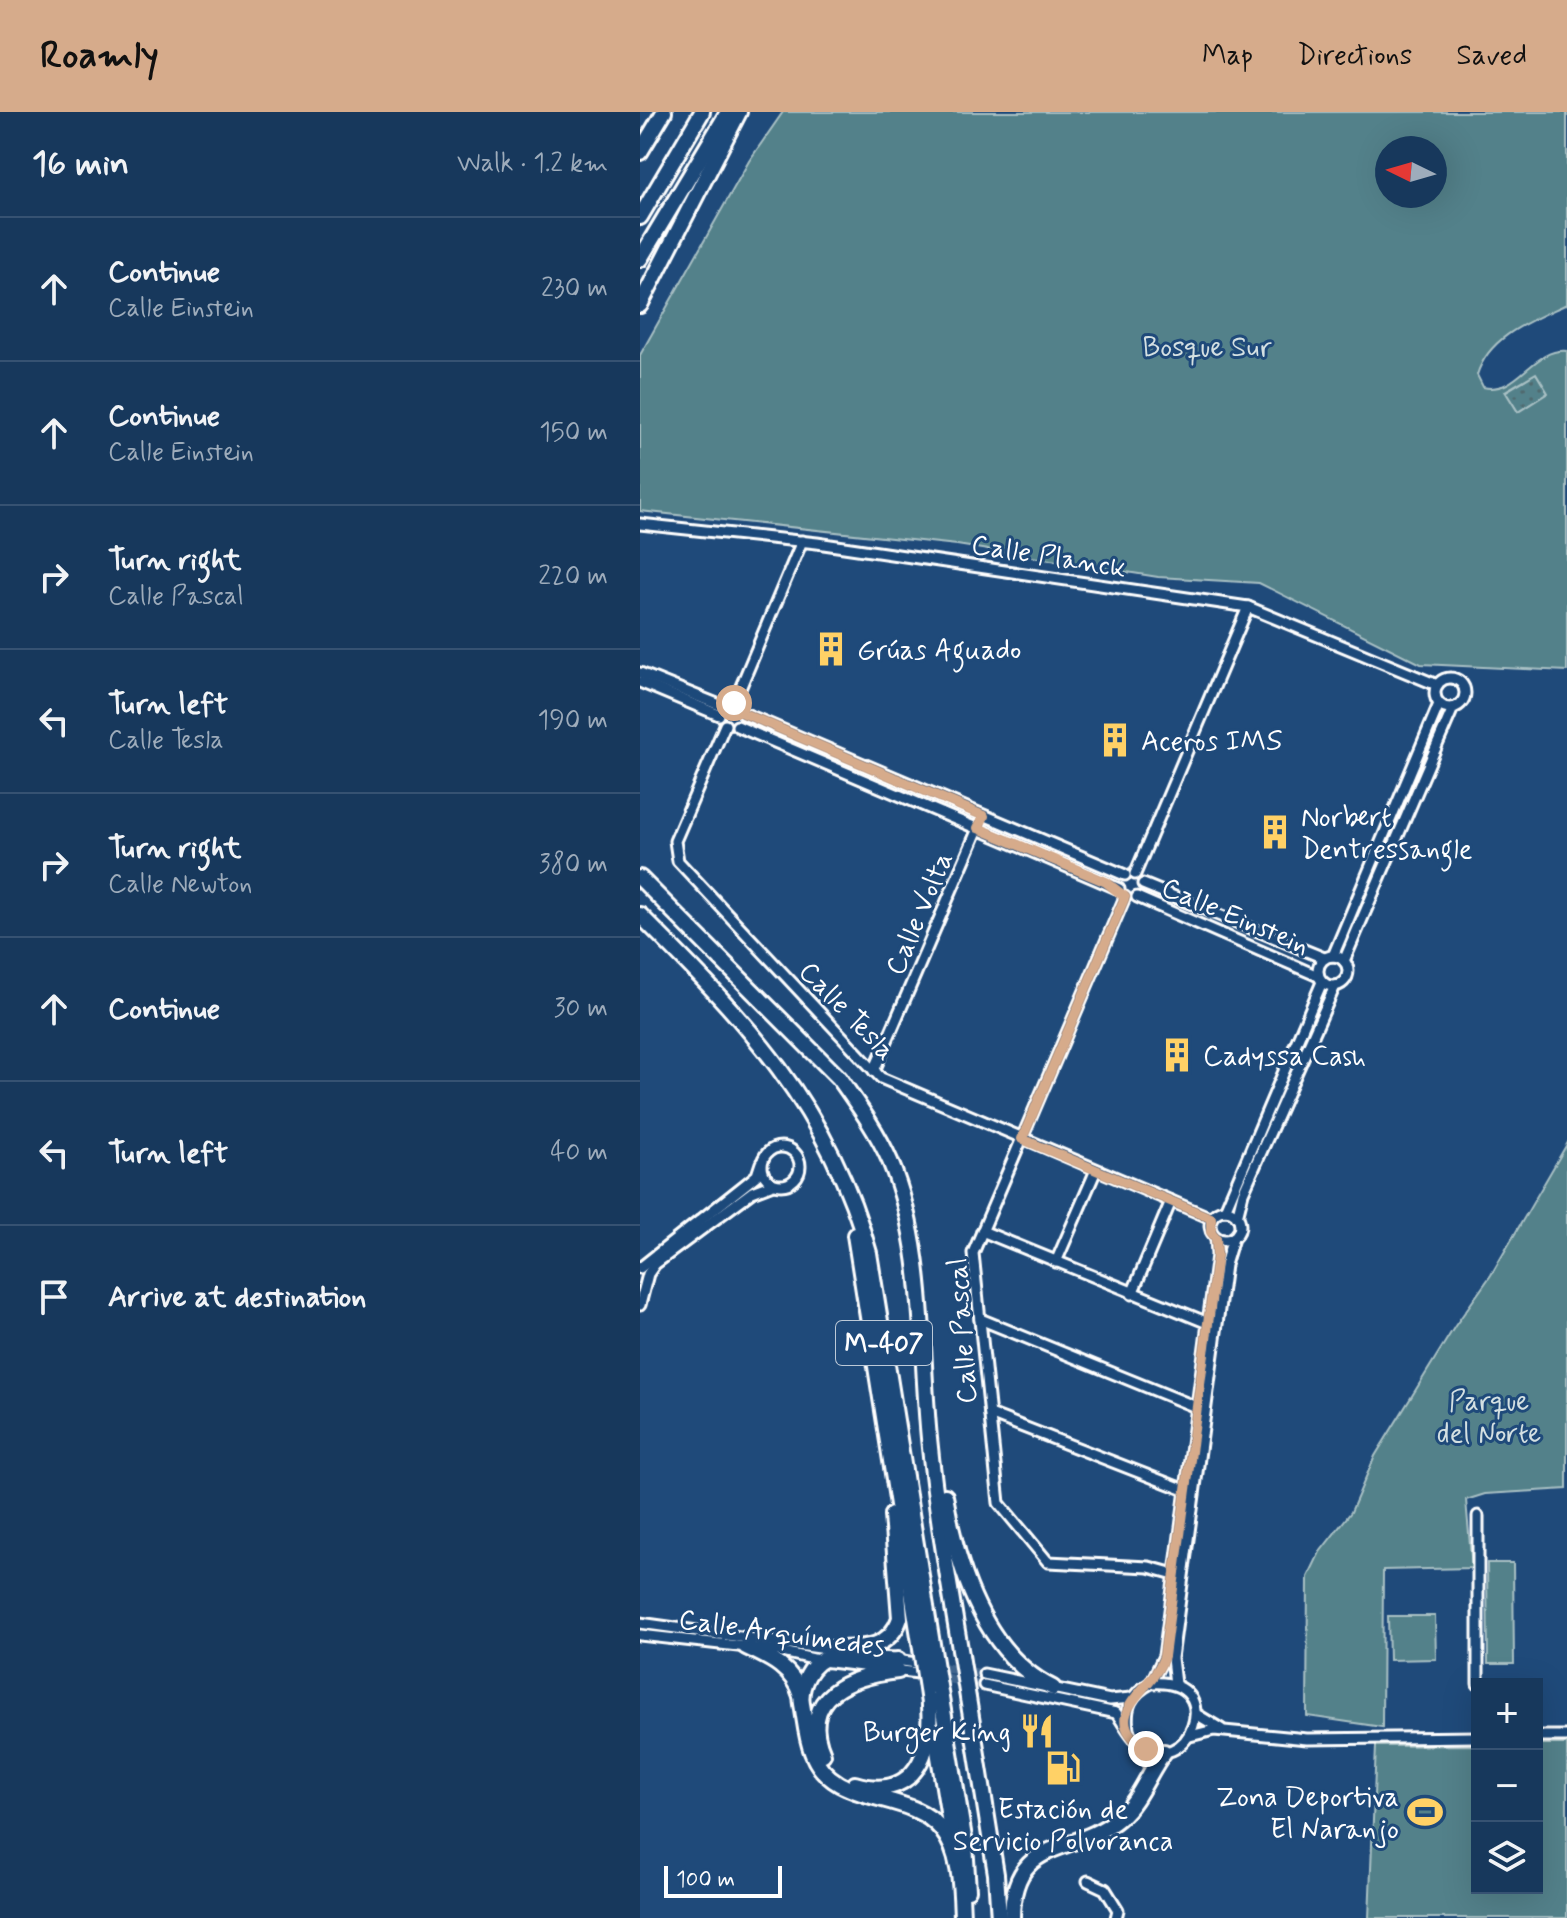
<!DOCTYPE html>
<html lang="en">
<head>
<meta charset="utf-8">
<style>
	:root { --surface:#17385c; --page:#244365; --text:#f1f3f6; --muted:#9eacbb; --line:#365272; --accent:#d6ab8b }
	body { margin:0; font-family:Mynerve,sans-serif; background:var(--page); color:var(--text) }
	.controls { position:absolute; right:24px; bottom:24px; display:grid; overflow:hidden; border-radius:0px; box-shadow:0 8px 32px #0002 }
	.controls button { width:72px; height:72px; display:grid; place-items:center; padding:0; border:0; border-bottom:2px solid var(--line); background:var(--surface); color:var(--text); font:40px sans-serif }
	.compass { position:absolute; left:735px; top:24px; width:72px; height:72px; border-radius:50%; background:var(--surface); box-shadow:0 8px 32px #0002; rotate:275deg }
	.scale { position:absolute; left:24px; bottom:20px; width:118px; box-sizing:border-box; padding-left:8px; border:4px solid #fff; border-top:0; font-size:22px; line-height:28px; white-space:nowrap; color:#fff; -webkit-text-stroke:6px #1f4a7a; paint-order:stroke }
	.stop { position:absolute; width:24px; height:24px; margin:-18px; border:6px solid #d6ab8b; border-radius:50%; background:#fff }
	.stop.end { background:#d6ab8b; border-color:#fff; box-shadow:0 2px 8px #0008 }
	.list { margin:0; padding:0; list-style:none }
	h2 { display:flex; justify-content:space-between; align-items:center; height:104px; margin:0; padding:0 32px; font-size:34px }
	h2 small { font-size:26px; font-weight:400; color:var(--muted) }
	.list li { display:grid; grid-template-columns:52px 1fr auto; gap:24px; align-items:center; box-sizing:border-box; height:144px; padding:0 32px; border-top:2px solid var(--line) }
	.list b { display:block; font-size:30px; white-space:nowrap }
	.list p { margin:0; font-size:26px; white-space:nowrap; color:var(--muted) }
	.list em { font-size:26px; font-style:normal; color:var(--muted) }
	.icon { flex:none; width:44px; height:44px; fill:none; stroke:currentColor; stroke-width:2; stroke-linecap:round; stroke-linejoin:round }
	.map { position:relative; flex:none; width:927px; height:1806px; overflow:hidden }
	header { display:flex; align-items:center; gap:48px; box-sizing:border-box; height:112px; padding:0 40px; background:var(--accent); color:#111 }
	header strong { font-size:38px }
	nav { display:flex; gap:44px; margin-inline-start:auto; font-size:28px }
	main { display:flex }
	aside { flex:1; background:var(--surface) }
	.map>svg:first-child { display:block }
	.grass { fill:url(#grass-dots); stroke:#a9c0c4; stroke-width:2 }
	.green { fill:#53818a; stroke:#a9c0c4; stroke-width:2; fill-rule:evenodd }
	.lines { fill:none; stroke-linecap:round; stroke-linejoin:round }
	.minor-tunnel { stroke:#41658e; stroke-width:9; stroke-dasharray:9 4.5; stroke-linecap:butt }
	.minor-casing { stroke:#fff; stroke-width:15 }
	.highway-casing { stroke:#fff; stroke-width:20 }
	.minor { stroke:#1f4a7a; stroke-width:9 }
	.highway { stroke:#1f4a7a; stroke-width:14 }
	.highway-bridge-casing { stroke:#fff; stroke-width:20; stroke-linecap:butt }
	.highway-bridge { stroke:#1f4a7a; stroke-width:14 }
	.route { stroke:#d6ab8b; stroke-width:10 }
	.labels { text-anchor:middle; stroke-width:6; stroke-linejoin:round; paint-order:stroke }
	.shield { fill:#1f4a7a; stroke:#bcc9d7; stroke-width:2 }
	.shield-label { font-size:26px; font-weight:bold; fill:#fff }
	.park-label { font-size:28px; fill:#d4e0e2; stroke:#1f4a7a }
	.street-label { font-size:28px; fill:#fff; stroke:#1f4a7a }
	.poi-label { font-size:28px; fill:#fff; stroke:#1f4a7a; text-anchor:start }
</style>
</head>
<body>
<header>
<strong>Roamly</strong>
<nav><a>Map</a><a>Directions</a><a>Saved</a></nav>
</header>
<main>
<aside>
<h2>16 min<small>Walk · 1.2 km</small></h2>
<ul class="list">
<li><svg class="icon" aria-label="ahead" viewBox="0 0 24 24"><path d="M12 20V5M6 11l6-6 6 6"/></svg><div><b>Continue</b><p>Calle Einstein</p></div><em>230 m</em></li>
<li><svg class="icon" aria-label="ahead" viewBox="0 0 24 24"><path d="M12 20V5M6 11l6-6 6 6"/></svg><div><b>Continue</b><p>Calle Einstein</p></div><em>150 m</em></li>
<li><svg class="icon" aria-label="right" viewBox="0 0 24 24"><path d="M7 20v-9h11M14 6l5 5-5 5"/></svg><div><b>Turn right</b><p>Calle Pascal</p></div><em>220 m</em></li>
<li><svg class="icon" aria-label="left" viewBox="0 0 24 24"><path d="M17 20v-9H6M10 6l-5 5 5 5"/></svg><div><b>Turn left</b><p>Calle Tesla</p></div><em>190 m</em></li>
<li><svg class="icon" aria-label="right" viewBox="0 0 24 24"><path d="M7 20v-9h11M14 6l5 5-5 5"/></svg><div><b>Turn right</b><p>Calle Newton</p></div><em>380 m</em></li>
<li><svg class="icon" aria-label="ahead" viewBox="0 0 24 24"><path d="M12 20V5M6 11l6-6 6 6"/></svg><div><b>Continue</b></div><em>30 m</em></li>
<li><svg class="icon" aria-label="left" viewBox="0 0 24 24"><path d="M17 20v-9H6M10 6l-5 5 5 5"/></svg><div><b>Turn left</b></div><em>40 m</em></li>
<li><svg class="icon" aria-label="arrive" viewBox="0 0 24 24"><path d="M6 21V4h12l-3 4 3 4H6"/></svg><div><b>Arrive at destination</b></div></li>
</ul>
</aside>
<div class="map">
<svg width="927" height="1806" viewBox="0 0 927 1806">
	<defs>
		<pattern id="grass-dots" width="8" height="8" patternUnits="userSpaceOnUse" patternTransform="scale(2)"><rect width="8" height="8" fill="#53818a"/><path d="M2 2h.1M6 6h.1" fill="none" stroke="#50696e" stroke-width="1.8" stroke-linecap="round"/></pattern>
	</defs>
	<rect width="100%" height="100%" fill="#1f4a7a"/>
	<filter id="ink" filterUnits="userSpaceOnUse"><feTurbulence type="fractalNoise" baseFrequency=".0125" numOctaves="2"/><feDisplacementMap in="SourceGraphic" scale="16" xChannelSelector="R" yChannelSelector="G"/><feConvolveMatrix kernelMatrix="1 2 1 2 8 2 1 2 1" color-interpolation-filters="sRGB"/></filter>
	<g filter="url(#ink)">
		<polygon class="grass" points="896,261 908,281 878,300 865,280"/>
		<g class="green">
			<path d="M 143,0 L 927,0 L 927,192 C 893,208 849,223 837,263 L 843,275 C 879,283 891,236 927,239 L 927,559 L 781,552 L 619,471 L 518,465 L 317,433 L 0,399 L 0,243 L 109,49 ZM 747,36 L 795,36 L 795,84 L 747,84 ZM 896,261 L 908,281 L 878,300 L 865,279 Z"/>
			<polygon points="927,1032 927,1377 845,1382 826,1388 832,1456 743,1458 742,1615 667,1604 668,1465 680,1440 711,1400 735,1344 815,1214 851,1163"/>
			<polygon points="847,1451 873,1451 874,1552 848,1552"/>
			<polygon points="748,1504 795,1504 796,1547 749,1548"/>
			<polygon points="897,1632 927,1632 927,1806 729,1806 736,1634 837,1633 837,1776 897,1776"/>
		</g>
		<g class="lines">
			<g class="minor-tunnel">
				<polyline points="292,1554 344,1562"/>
				<polyline points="293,1564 344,1573"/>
			</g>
			<g class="minor-casing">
				<g id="minor">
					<polyline points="0,412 177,431 608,495 797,573"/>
					<polyline points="0,561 82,594"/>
					<circle cx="810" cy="581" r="15"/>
					<polyline points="0,570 79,603"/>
					<polyline points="94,591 162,429"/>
					<polyline points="103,601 485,763"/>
					<polyline points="85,613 35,729 38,749 241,966 571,1106"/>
					<polyline points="97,614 479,777"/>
					<polyline points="495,762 608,495"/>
					<polyline points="503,772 684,846"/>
					<polyline points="485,785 333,1141 359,1391 408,1450 509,1455 534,1462"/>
					<polyline points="497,785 678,864"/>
					<circle cx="693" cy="859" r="15"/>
					<polyline points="693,844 799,592"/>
					<polyline points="704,849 813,596"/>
					<polyline points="234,959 340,712"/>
					<circle cx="141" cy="1054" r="19"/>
					<polyline points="585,1098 682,870"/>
					<circle cx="585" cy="1113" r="15"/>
					<polyline points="597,1105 603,1081 695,874"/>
					<polyline points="342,1119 568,1211"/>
					<polyline points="416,1150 456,1058"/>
					<polyline points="0,1156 106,1072 117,1063 121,1051"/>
					<polyline points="492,1182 531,1089"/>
					<polyline points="0,1193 8,1162 15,1152 112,1080 133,1072"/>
					<polyline points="340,1207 556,1295"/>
					<polyline points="350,1302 545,1378"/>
					<polyline points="838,1404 838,1572"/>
					<polyline points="0,1511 194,1538"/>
					<polyline points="0,1523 134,1538 182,1549 278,1561"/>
					<polyline points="256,1548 276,1551"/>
					<polyline points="344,1562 470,1588 491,1586"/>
					<polyline points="511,1571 524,1544 577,1143 576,1126"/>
					<polyline points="535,1572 532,1546 585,1153 593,1126"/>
					<path d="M 344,1573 L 476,1601 C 483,1610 489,1623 498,1631 C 547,1672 591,1565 511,1571 C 490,1582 485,1595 488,1618"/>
					<polyline points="556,1602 581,1617"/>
					<polyline points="550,1624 574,1618 667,1627 837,1625"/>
					<polyline points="897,1624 927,1624"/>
					<polyline points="448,1769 465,1777 478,1798 476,1806"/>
				</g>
			</g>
			<g class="highway-casing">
				<g id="highway">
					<polyline points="0,40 24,0"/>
					<polyline points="0,105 62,0"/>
					<polyline points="0,147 88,0"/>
					<polyline points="0,193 99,0"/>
					<path d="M 0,766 L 199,966 C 218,993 237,1019 250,1049 C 286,1136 280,1234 289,1326 C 296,1398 309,1471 321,1543"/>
					<path d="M 0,803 C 105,908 189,994 229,1141 L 293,1538"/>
					<polyline points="215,1123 281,1537"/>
					<path d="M 305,1384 C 317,1455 344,1542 413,1576"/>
					<path d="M 106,1535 C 130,1546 153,1556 161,1584"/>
					<path d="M 190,1537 C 220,1536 249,1539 260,1506 L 252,1403"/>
					<path d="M 258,1548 C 236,1550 210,1542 191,1545 C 171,1548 159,1575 162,1592 C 165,1608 166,1625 172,1640 C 193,1697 268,1675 302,1718 C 321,1741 321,1778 322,1806"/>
					<polyline points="300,1580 325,1732 328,1778"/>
					<polyline points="328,1586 356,1762 359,1806"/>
					<polyline points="295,1620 313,1730"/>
					<path d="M 183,1642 C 157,1583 212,1564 258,1559"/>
					<path d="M 215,1672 C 282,1692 296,1627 287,1577"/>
					<path d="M 372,1806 C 372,1723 433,1745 479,1706 C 500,1688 508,1661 524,1640"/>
				</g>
			</g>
			<use href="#minor" class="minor"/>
			<use href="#highway" class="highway"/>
			<g class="highway-bridge-casing">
				<g id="highway-bridge">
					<polyline points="281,1537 287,1577"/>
					<polyline points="293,1538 300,1580"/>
					<polyline points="321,1543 328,1586"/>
				</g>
			</g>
			<use href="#highway-bridge" class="highway-bridge"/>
		</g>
	</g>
	<g class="lines" filter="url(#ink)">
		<path class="route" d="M 94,591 L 103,601 L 344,704 L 338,716 L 466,770 L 485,785 L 382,1027 L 571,1106 L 571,1120 L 576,1126 L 577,1143 L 524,1544 C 515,1578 454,1602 506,1637"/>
	</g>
	<defs>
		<g id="building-bare" transform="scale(2.76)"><path d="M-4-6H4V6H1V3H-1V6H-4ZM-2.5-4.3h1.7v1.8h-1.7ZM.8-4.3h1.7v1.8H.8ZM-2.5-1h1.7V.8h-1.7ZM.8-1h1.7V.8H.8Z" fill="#ffd166" stroke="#1f4a7a" stroke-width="2.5" paint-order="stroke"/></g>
		<g id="restaurant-bare" transform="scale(2.76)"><path d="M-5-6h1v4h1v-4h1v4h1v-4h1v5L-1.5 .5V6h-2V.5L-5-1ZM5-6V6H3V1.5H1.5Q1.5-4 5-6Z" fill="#ffd166" stroke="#1f4a7a" stroke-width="2.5" paint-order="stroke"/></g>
		<g id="fuel-bare" transform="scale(2.76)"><path d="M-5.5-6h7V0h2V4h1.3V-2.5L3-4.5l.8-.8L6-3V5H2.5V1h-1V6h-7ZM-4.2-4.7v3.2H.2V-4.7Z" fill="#ffd166" stroke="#1f4a7a" stroke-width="2.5" paint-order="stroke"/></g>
		<g id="stadium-bare" transform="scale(2.76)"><path d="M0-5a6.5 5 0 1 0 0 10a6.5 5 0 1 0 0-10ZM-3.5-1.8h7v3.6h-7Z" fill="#ffd166" stroke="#1f4a7a" stroke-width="2.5" paint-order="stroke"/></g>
	</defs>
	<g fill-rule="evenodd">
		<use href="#building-bare" x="191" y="537"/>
		<use href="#building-bare" x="475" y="628"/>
		<use href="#building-bare" x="635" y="720"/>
		<use href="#building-bare" x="537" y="943"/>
		<use href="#restaurant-bare" x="397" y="1619"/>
		<use href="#fuel-bare" x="423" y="1656"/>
		<use href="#stadium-bare" x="785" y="1700"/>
	</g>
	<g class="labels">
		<rect class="shield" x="196" y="1209" width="96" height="44" rx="6"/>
		<g class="shield-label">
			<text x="244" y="1240">M-407</text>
		</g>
		<g class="park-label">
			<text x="567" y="244">Bosque Sur</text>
			<text x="849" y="1298">Parque<tspan x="849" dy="32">del Norte</tspan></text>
		</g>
		<g class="street-label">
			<text transform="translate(409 443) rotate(9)" y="10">Calle Planck</text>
			<text transform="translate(278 801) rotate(-67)" y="10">Calle Volta</text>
			<text transform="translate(596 803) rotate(23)" y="10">Calle Einstein</text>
			<text transform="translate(208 898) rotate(46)" y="10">Calle Tesla</text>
			<text transform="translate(321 1219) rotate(-94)" y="10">Calle Pascal</text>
			<text transform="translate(142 1520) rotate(8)" y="10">Calle Arquímedes</text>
		</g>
		<g class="poi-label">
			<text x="217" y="547">Grúas Aguado</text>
			<text x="501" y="638">Aceros IMS</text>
			<text x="661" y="714">Norbert<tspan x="661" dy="32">Dentressangle</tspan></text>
			<text x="563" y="953">Cadyssa Cash</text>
			<text x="371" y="1629" text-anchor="end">Burger King</text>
			<text x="759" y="1694" text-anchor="end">Zona Deportiva<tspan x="759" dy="32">El Naranjo</tspan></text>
			<text x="423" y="1706" text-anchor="middle">Estación de<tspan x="423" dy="32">Servicio Polvoranca</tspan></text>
		</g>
	</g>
</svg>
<div class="controls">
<button>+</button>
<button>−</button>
<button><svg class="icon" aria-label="layers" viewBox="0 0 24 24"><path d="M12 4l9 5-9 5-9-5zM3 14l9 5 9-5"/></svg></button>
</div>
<svg class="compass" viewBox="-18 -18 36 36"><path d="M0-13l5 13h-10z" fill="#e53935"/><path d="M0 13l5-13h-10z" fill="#9eacbb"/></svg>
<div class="scale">100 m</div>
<div class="stop" style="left:94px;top:591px"></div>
<div class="stop end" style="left:506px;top:1637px"></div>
</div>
</main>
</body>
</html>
